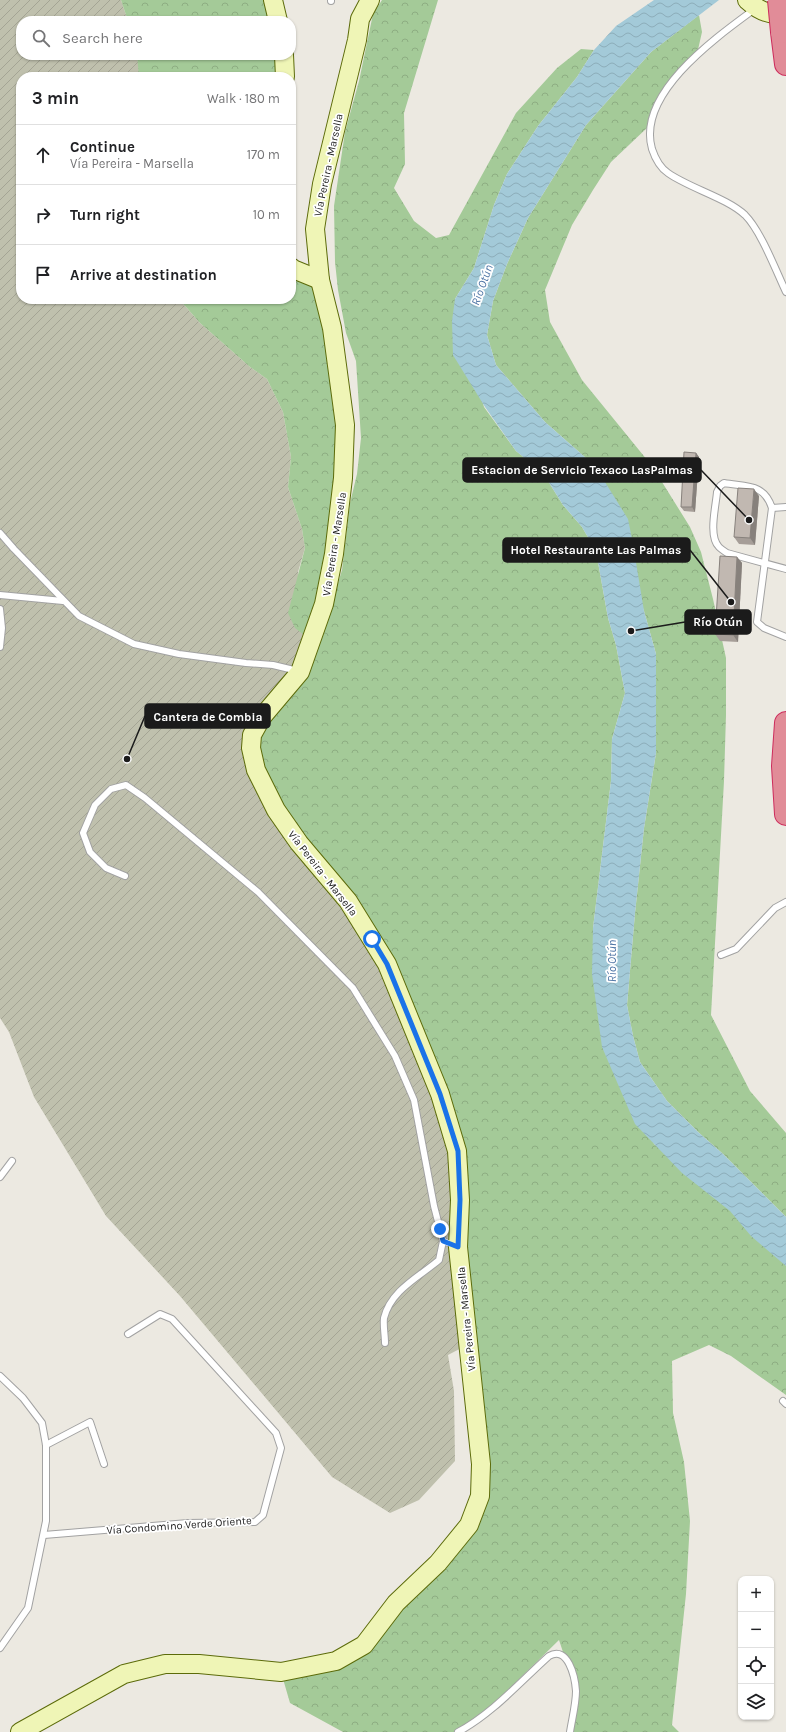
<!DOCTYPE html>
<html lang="en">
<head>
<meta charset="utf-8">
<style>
	:root { --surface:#fff; --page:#f2f2f2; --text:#202124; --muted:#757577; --line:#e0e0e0 }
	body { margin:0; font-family:Karla,sans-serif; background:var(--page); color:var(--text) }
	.controls { position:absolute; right:12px; bottom:12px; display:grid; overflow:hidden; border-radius:8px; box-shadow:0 1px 3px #0004 }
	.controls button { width:36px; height:36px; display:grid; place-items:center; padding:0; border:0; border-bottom:1px solid var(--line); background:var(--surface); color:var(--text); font:20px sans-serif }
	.stop { position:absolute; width:12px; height:12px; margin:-9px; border:3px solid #1a73e8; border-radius:50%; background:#fff }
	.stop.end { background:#1a73e8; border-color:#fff; box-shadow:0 1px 4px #0008 }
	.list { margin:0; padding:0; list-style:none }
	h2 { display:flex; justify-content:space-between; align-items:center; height:52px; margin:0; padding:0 16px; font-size:17px }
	h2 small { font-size:13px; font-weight:400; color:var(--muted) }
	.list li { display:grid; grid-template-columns:26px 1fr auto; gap:12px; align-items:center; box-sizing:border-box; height:60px; padding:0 16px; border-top:1px solid var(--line) }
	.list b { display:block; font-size:15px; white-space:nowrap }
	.list p { margin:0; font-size:13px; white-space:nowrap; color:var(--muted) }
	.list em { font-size:13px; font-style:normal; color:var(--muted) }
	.icon { flex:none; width:22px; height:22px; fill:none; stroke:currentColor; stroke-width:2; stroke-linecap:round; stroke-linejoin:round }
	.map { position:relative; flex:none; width:786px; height:1732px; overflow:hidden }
	.search { position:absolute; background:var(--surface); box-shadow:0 1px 3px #0004; left:16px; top:16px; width:280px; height:44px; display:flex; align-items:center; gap:10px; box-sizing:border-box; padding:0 14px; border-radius:16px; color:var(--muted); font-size:15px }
	.panel { position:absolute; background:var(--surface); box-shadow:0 1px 3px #0004; left:16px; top:72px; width:280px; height:232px; border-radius:16px }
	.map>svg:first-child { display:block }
	.construction { fill:url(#construction-furrows) }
	.forest { fill:url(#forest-crowns) }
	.water { fill:url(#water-waves) }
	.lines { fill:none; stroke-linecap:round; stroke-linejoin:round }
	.lane-casing { stroke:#a2a2a2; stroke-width:8 }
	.secondary-casing { stroke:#5c6b0a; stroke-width:20 }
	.highway-casing { stroke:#cd2c5c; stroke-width:24 }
	.lane { stroke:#fff; stroke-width:6 }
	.secondary { stroke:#eff5b6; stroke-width:18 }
	.highway { stroke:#e18c98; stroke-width:22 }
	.highway-bridge-casing { stroke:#cd2c5c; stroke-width:24; stroke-linecap:butt }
	.highway-bridge { stroke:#e18c98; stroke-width:22 }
	.wall { fill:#a69e98 }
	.shaded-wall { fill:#87817c }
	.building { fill:#c1b8b1; stroke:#87817c }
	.route { stroke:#1a73e8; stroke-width:5 }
	.labels { text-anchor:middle; stroke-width:3.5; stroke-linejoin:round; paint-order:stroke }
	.street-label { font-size:11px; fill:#1b1b1b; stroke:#fff }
	.water-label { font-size:12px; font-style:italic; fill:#4e75a5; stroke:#fff }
	.leader { fill:none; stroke:#1b1b1b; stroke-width:1.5 }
	.callout-dot { fill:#1b1b1b; stroke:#fff; stroke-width:1.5 }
	.callout { fill:#1b1b1b; stroke:#1b1b1b; stroke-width:1.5 }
	.callout-label { font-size:12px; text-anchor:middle; font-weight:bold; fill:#fff }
</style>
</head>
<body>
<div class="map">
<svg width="786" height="1732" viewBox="0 0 786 1732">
	<defs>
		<pattern id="construction-furrows" width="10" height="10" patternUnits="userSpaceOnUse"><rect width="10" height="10" fill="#bfc0ad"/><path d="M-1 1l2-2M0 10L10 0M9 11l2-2" fill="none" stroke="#a4a494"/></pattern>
		<pattern id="forest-crowns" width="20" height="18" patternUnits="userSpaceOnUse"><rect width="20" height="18" fill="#a4ca98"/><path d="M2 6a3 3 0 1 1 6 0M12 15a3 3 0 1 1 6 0" fill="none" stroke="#8dad82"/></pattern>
		<pattern id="water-waves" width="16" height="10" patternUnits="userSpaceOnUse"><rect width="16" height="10" fill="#a3cad8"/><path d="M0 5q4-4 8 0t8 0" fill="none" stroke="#8cadb9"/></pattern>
	</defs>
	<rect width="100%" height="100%" fill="#ece9e1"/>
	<polygon class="construction" points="0,0 121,0 128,21 21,21 21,55 137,55 139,70 139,77 21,77 21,299 179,299 200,323 250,367 267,379 283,412 291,457 288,487 302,529 305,548 298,572 308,638 387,964 457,1151 469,1344 448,1355 454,1391 455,1461 419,1500 390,1513 332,1477 180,1296 106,1216 34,1097 9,1032 0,1018"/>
	<g class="forest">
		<polygon points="121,0 273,0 278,21 128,21"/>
		<polygon points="382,0 438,0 404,113 405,164 394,188 414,221 436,238 449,235 516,113 557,68 581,49 594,50 577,77 538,126 507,174 494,205 474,268 455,299 484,407 516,451 543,473 563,505 582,527 596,551 608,618 616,645 625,693 612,739 611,781 593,928 654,1144 786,1247 786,1395 731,1356 709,1345 672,1361 673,1413 684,1462 690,1521 686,1594 672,1725 679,1732 573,1732 576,1691 559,1640 465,1732 343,1732 290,1703 281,1672 336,1661 438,1563 480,1496 457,1151 387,964 315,862 251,750 262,717 307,676 320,642 342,570 350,503 357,474 361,438 356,361 346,333 338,290 335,262 334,206 345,132 359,81 373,14"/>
		<polygon points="699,15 702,32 697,54 684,73 671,85 648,127 611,162 593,190 572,225 545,290 550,322 582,380 652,466 690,527 701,552 713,599 726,658 726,715 724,781 711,1015 750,1091 786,1133 786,1217 723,1154 698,1132 667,1101 640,1062 633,1036 627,1005 635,913 644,828 656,753 656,654 644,611 595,466 545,422 496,365 487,335 493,301 507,264 528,218 586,125 651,52"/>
		<polygon points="137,55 284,55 285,77 139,77"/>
		<polygon points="291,267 320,280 343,478 308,638 295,628 288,613 305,548 302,529 288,487 291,457 283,412 267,379 250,367 200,323 179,299 291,299"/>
	</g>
	<polygon class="water" points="654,0 719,0 651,52 586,125 528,218 507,264 493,301 487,335 496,365 545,422 595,466 628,519 633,544 644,611 656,654 656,753 644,828 635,913 627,1005 633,1036 640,1062 667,1101 698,1132 723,1154 786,1217 786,1266 751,1236 730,1211 682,1173 635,1124 602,1047 592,974 593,928 611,781 612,739 625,693 616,645 608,618 596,551 582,527 563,505 543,473 516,451 485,407 453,355 452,321 455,299 474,268 494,205 507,174 538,126 577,77 594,50 616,26"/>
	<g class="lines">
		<g class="lane-casing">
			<g id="lane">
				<polyline points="331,0 331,1"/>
				<path d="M 756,8 C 718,36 636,93 652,149 C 655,158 659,167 668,173 C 689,188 727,198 745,215 C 761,231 776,271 786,292"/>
				<path d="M 786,507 L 772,508 C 764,483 746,487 724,483 L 720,486 L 717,492 C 716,506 708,536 719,547 C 721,549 724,551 727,553 L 786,569"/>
				<polyline points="772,508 757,622 764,628 786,637"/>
				<polyline points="0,533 14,549 79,616 134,644 179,654 246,663 273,665 298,671"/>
				<polyline points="0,595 63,601"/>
				<polyline points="0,609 2,628 0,647"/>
				<polyline points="125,876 106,868 90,852 83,833 95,805 111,789 126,785 145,798 258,892 353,988 395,1056 414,1100 434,1206 443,1241"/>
				<polyline points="721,955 736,949 775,908 786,902"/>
				<polyline points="0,1177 12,1161"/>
				<path d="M 385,1343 C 385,1335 383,1326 384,1318 C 391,1290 419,1277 439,1260 L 443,1241 L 456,1246"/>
				<polyline points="0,1376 23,1398 42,1423 46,1445 46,1521 28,1608 0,1648"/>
				<polyline points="783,1401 786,1404"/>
				<polyline points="46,1445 90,1422 104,1464"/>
				<polyline points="44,1535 188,1523 255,1522 263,1515 281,1448 276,1433 172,1319 160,1314 128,1334"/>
				<path d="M 458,1732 C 492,1714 520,1682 549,1656 C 568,1645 575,1677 576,1691 C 576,1704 572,1719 570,1732"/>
			</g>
		</g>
		<g class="secondary-casing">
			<g id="secondary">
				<polyline points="273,0 278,21"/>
				<path d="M 747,0 C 758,10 771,17 786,13"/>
				<polyline points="284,55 285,77"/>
				<polyline points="291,267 293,269 320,280"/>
				<polyline points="20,1732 124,1674 165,1664 199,1664 281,1672 336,1661 364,1645 396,1603 438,1563 469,1525 480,1496 481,1464 458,1247 460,1200 457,1151 440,1094 387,964 348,901 299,843 276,810 256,770 251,748 252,735 262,717 300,672 324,604 334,554 343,478 345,425 332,328 320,280 315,229 322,184 357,40 360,19 370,0"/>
			</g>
		</g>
		<g class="highway-casing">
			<g id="highway">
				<polyline points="782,32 786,64"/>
				<polyline points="786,723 783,766 786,814"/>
			</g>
		</g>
		<use href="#lane" class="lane"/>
		<use href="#secondary" class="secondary"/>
		<use href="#highway" class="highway"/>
		<g class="highway-bridge-casing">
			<polyline id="highway-bridge" points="779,0 782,32"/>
		</g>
		<use href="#highway-bridge" class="highway-bridge"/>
	</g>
	<g class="wall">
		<polygon points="696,453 699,457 695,512 684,511 681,507"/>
		<polygon points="759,496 755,545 739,544 734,537"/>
		<polygon points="737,557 742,563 738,642 720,641 715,634"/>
	</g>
	<g class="shaded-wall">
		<polygon points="696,453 699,457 695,512 692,507"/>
		<polygon points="754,489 759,496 755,545 750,538"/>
		<polygon points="737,557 742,563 738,642 733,635"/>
	</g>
	<g class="building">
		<polygon points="684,452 696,453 692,507 681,507"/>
		<polygon points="738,488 754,489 750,538 734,537"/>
		<polygon points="720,556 737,557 733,635 715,634"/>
	</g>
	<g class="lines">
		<polyline class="route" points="372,939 387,964 440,1094 458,1151 460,1200 458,1247 443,1241 440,1229"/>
	</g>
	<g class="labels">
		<g class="street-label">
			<text transform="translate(328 165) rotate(-78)" y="4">Vía Pereira - Marsella</text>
			<text transform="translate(334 544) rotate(-81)" y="4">Vía Pereira - Marsella</text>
			<text transform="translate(323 873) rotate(52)" y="4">Vía Pereira - Marsella</text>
			<text transform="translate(466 1319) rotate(-96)" y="4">Vía Pereira - Marsella</text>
			<text transform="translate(179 1525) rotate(-4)" y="4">Vía Condomino Verde Oriente</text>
		</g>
		<g class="water-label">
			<text transform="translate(482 285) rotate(-70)" y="4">Río Otún</text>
			<text transform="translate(612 961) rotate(-90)" y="4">Río Otún</text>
		</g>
	</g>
	<path class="leader" d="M749 520L701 470M731 602L690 550M631 631L685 622M127 759L145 716"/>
	<g class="callout-dot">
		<circle cx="749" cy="520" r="4"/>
		<circle cx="731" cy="602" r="4"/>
		<circle cx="631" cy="631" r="4"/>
		<circle cx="127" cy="759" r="4"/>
	</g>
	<g class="callout">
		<rect x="463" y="458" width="238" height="24" rx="4"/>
		<rect x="503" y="538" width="187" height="24" rx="4"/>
		<rect x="685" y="610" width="66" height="24" rx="4"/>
		<rect x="145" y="704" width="125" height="24" rx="4"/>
	</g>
	<g class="callout-label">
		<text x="582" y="474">Estacion de Servicio Texaco LasPalmas</text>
		<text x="596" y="554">Hotel Restaurante Las Palmas</text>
		<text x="718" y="626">Río Otún</text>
		<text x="208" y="721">Cantera de Combia</text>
	</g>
</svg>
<div class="controls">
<button>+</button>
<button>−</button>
<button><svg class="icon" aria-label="locate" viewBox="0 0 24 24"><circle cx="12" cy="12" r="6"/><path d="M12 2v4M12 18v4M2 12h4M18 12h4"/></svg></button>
<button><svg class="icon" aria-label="layers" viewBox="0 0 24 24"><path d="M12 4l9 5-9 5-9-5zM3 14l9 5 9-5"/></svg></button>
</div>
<div class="stop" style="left:372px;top:939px"></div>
<div class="stop end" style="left:440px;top:1229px"></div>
<div class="search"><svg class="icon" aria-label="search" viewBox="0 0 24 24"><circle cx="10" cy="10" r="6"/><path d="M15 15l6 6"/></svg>Search here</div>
<section class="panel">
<h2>3 min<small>Walk · 180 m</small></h2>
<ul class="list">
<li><svg class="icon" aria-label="ahead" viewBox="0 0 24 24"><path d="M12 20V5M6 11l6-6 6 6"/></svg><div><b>Continue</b><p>Vía Pereira - Marsella</p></div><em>170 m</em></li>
<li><svg class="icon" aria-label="right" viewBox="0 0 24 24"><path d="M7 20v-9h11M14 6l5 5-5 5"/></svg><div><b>Turn right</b></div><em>10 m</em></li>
<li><svg class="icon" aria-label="arrive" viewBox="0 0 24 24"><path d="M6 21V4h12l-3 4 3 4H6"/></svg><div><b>Arrive at destination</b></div></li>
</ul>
</section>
</div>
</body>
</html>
